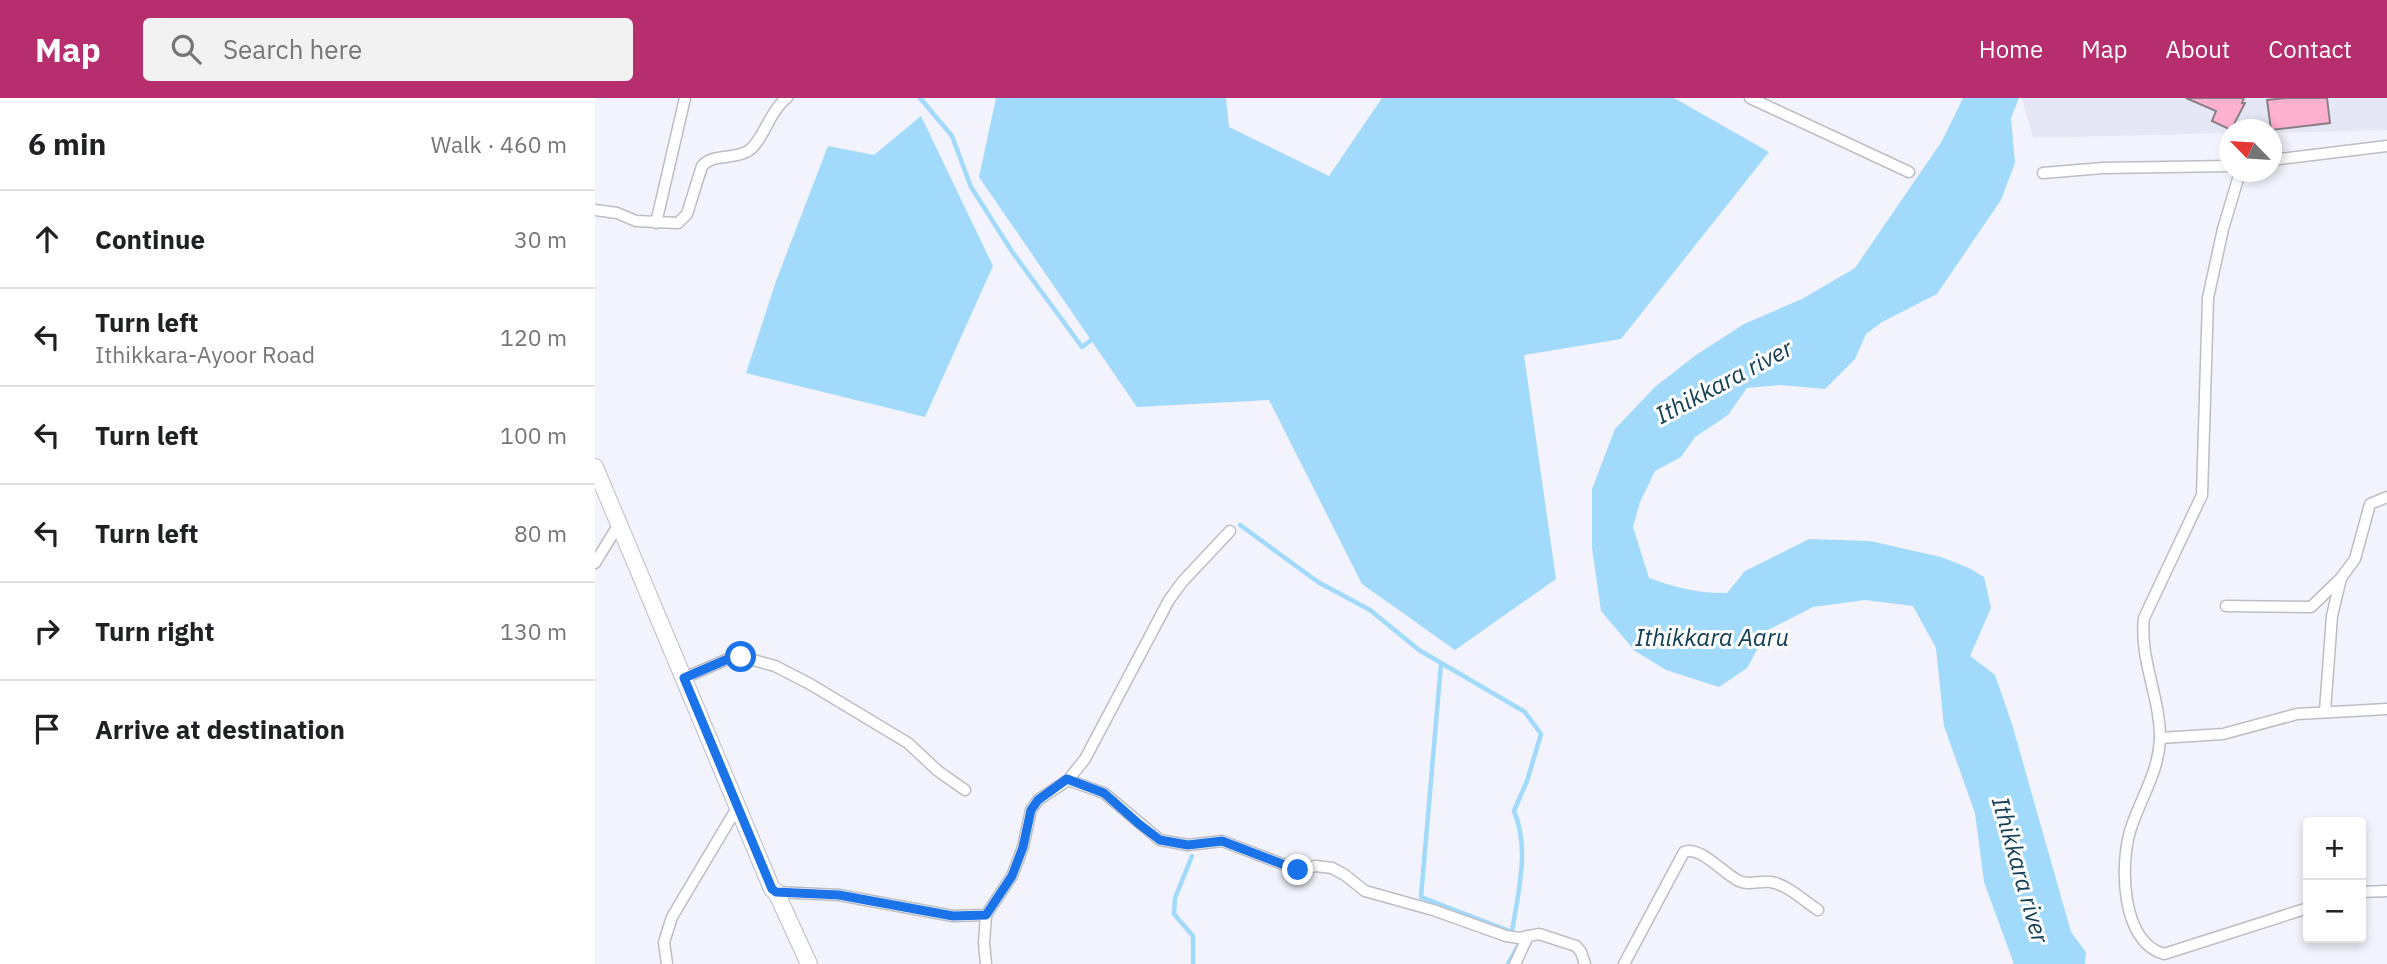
<!DOCTYPE html>
<html lang="en">
<head>
<meta charset="utf-8">
<style>
	:root { --surface:#fff; --page:#f2f2f2; --text:#202124; --muted:#757577; --line:#e0e0e0; --accent:#b62e6e }
	body { margin:0; font-family:"IBM Plex Sans",sans-serif; background:var(--page); color:var(--text) }
	.controls { position:absolute; right:21px; bottom:21px; display:grid; overflow:hidden; border-radius:7px; box-shadow:0 4px 10px #0003 }
	.controls button { width:63px; height:63px; display:grid; place-items:center; padding:0; border:0; border-bottom:2px solid var(--line); background:var(--surface); color:var(--text); font:35px sans-serif }
	.compass { position:absolute; left:1624px; top:21px; width:63px; height:63px; border-radius:50%; background:var(--surface); box-shadow:0 4px 10px #0003; rotate:295deg }
	.stop { position:absolute; width:21px; height:21px; margin:-16px; border:5px solid #1a73e8; border-radius:50%; background:#fff }
	.stop.end { background:#1a73e8; border-color:#fff; box-shadow:0 2px 7px #0008 }
	.list { margin:0; padding:0; list-style:none }
	h2 { display:flex; justify-content:space-between; align-items:center; height:91px; margin:0; padding:0 28px; font-size:30px }
	h2 small { font-size:23px; font-weight:400; color:var(--muted) }
	.list li { display:grid; grid-template-columns:46px 1fr auto; gap:21px; align-items:center; box-sizing:border-box; height:98px; padding:0 28px; border-top:2px solid var(--line) }
	.list b { display:block; font-size:26px; white-space:nowrap }
	.list p { margin:0; font-size:23px; white-space:nowrap; color:var(--muted) }
	.list em { font-size:23px; font-style:normal; color:var(--muted) }
	.icon { flex:none; width:38px; height:38px; fill:none; stroke:currentColor; stroke-width:2; stroke-linecap:round; stroke-linejoin:round }
	.map { position:relative; flex:none; width:1792px; height:866px; overflow:hidden }
	header { display:flex; align-items:center; gap:42px; box-sizing:border-box; height:98px; padding:0 35px; background:var(--accent); color:#fff }
	header strong { font-size:33px }
	nav { display:flex; gap:38px; margin-inline-start:auto; font-size:24px }
	.search { width:490px; height:63px; background:var(--page); display:flex; align-items:center; gap:18px; box-sizing:border-box; padding:0 24px; border-radius:7px; color:var(--muted); font-size:26px }
	main { display:flex }
	aside { flex:1; background:var(--surface) }
	.map>svg:first-child { display:block }
	.built { fill:#e5e7f7 }
	.water { fill:#a2dafb }
	.lines { fill:none; stroke-linecap:round; stroke-linejoin:round }
	.stream { stroke:#a2dafb; stroke-width:4.5 }
	.building { fill:#feb0cf; stroke:#898084; stroke-width:2 }
	.minor-casing { stroke:#bcbdc5; stroke-width:13 }
	.secondary-casing { stroke:#bcbdc5; stroke-width:18 }
	.minor { stroke:#fff; stroke-width:10 }
	.secondary { stroke:#fff; stroke-width:16 }
	.route { stroke:#1a73e8; stroke-width:9 }
	.labels { text-anchor:middle; stroke-width:6; stroke-linejoin:round; paint-order:stroke }
	.water-label { font-size:24px; font-style:italic; fill:#144056; stroke:#fff }
</style>
</head>
<body>
<header>
<strong>Map</strong>
<div class="search"><svg class="icon" aria-label="search" viewBox="0 0 24 24"><circle cx="10" cy="10" r="6"/><path d="M15 15l6 6"/></svg>Search here</div>
<nav><a>Home</a><a>Map</a><a>About</a><a>Contact</a></nav>
</header>
<main>
<aside>
<h2>6 min<small>Walk · 460 m</small></h2>
<ul class="list">
<li><svg class="icon" aria-label="ahead" viewBox="0 0 24 24"><path d="M12 20V5M6 11l6-6 6 6"/></svg><div><b>Continue</b></div><em>30 m</em></li>
<li><svg class="icon" aria-label="left" viewBox="0 0 24 24"><path d="M17 20v-9H6M10 6l-5 5 5 5"/></svg><div><b>Turn left</b><p>Ithikkara-Ayoor Road</p></div><em>120 m</em></li>
<li><svg class="icon" aria-label="left" viewBox="0 0 24 24"><path d="M17 20v-9H6M10 6l-5 5 5 5"/></svg><div><b>Turn left</b></div><em>100 m</em></li>
<li><svg class="icon" aria-label="left" viewBox="0 0 24 24"><path d="M17 20v-9H6M10 6l-5 5 5 5"/></svg><div><b>Turn left</b></div><em>80 m</em></li>
<li><svg class="icon" aria-label="right" viewBox="0 0 24 24"><path d="M7 20v-9h11M14 6l5 5-5 5"/></svg><div><b>Turn right</b></div><em>130 m</em></li>
<li><svg class="icon" aria-label="arrive" viewBox="0 0 24 24"><path d="M6 21V4h12l-3 4 3 4H6"/></svg><div><b>Arrive at destination</b></div></li>
</ul>
</aside>
<div class="map">
<svg width="1792" height="866" viewBox="0 0 1792 866">
	<rect width="100%" height="100%" fill="#f2f3fc"/>
	<polygon class="built" points="1427,0 1792,0 1792,32 1677,35 1676,32 1634,32 1634,35 1438,40"/>
	<g class="water">
		<polygon points="401,0 631,0 634,29 734,78 787,0 1079,0 1174,54 1026,241 929,257 961,481 860,552 767,486 674,302 542,309 384,79"/>
		<path d="M 1368,0 L 1424,0 L 1416,20 L 1420,65 L 1406,102 L 1342,196 L 1287,224 L 1271,236 L 1260,261 L 1230,291 L 1186,287 L 1152,290 L 1133,317 L 1100,339 L 1086,359 L 1060,373 L 1045,404 L 1038,429 L 1054,480 C 1079,489 1105,496 1132,495 L 1150,473 L 1214,441 L 1275,443 L 1346,459 L 1374,470 L 1389,479 L 1396,510 L 1375,558 L 1400,577 L 1417,626 L 1476,834 L 1491,854 L 1490,866 L 1419,866 L 1389,784 L 1380,715 L 1349,628 L 1341,550 L 1318,508 L 1270,502 L 1218,509 L 1173,532 L 1152,570 L 1124,589 L 1071,572 L 1040,553 L 1006,513 L 997,450 L 997,391 L 1020,331 L 1060,289 L 1101,257 L 1149,226 L 1207,201 L 1260,170 L 1347,43 Z"/>
		<polygon points="326,18 398,168 330,319 151,275 181,183 233,48 279,57"/>
	</g>
	<g class="lines">
		<g class="stream">
			<polyline points="325,0 357,38 376,89 418,155 487,249 499,240"/>
			<path d="M 645,427 L 723,484 L 775,512 L 824,552 L 930,614 L 946,636 L 932,683 L 919,713 C 935,750 923,795 917,834 L 826,799 L 846,566"/>
			<polyline points="597,758 580,800 579,816 598,838 598,866"/>
			<polyline points="913,866 923,848"/>
		</g>
	</g>
	<g class="building">
		<polygon points="1591,0 1649,0 1647,5 1650,5 1636,32 1617,23 1621,13"/>
		<polygon points="1691,0 1732,0 1735,25 1676,32 1672,2"/>
	</g>
	<g class="lines">
		<g class="minor-casing">
			<g id="minor">
				<polyline points="1155,0 1314,74"/>
				<polyline points="1676,62 1792,48"/>
				<path d="M 1645,74 L 1628,131 L 1613,200 L 1607,397 L 1549,520 C 1544,561 1566,601 1565,642 C 1563,676 1545,701 1535,733 C 1525,768 1526,844 1569,856 L 1713,810"/>
				<polyline points="1448,75 1508,70 1634,68"/>
				<path d="M 0,112 L 22,115 L 41,123 L 83,125 L 92,116 L 107,68 C 118,55 139,62 153,53 C 168,44 174,13 192,0"/>
				<polyline points="61,125 90,0"/>
				<polyline points="0,465 24,426"/>
				<polyline points="1631,508 1716,509 1746,480 1760,461 1775,406 1792,399"/>
				<polyline points="89,580 133,561 147,559 180,568 215,586 313,645 343,673 370,692"/>
				<polyline points="1730,613 1737,518 1746,480"/>
				<polyline points="1565,640 1628,636 1702,616 1792,611"/>
				<polyline points="473,682 509,695 565,742 593,747 627,743 703,772 721,768 737,770 750,777 770,793 838,812 911,838 924,840 944,836 981,848 986,854 990,866"/>
				<polyline points="181,794 244,797 358,818 391,817 417,778 428,749 436,712 443,702 473,682 490,661 574,502 588,483 635,433"/>
				<polyline points="1766,794 1792,793"/>
				<polyline points="391,817 389,845 391,866"/>
				<polyline points="72,866 69,844 77,819 143,708"/>
				<polyline points="920,866 933,838"/>
				<path d="M 1029,866 L 1089,754 C 1105,747 1129,776 1144,783 C 1154,788 1166,782 1176,784 C 1193,787 1209,803 1223,812"/>
			</g>
		</g>
		<g class="secondary-casing">
			<polyline id="secondary" points="0,369 177,791 181,794 214,866"/>
		</g>
		<use href="#minor" class="minor"/>
		<use href="#secondary" class="secondary"/>
	</g>
	<g class="lines">
		<polyline class="route" points="146,559 133,561 89,580 177,791 181,794 244,797 358,818 391,817 417,778 428,749 436,712 443,702 472,681 509,695 544,726 565,742 593,747 627,743 703,772"/>
	</g>
	<g class="labels">
		<g class="water-label">
			<text transform="translate(1129 284) rotate(-28)" y="8">Ithikkara river</text>
			<text x="1117" y="548">Ithikkara Aaru</text>
			<text transform="translate(1425 772) rotate(74)" y="8">Ithikkara river</text>
		</g>
	</g>
</svg>
<div class="controls">
<button>+</button>
<button>−</button>
</div>
<svg class="compass" viewBox="-18 -18 36 36"><path d="M0-13l5 13h-10z" fill="#e53935"/><path d="M0 13l5-13h-10z" fill="#757577"/></svg>
<div class="stop" style="left:146px;top:559px"></div>
<div class="stop end" style="left:703px;top:772px"></div>
</div>
</main>
</body>
</html>
